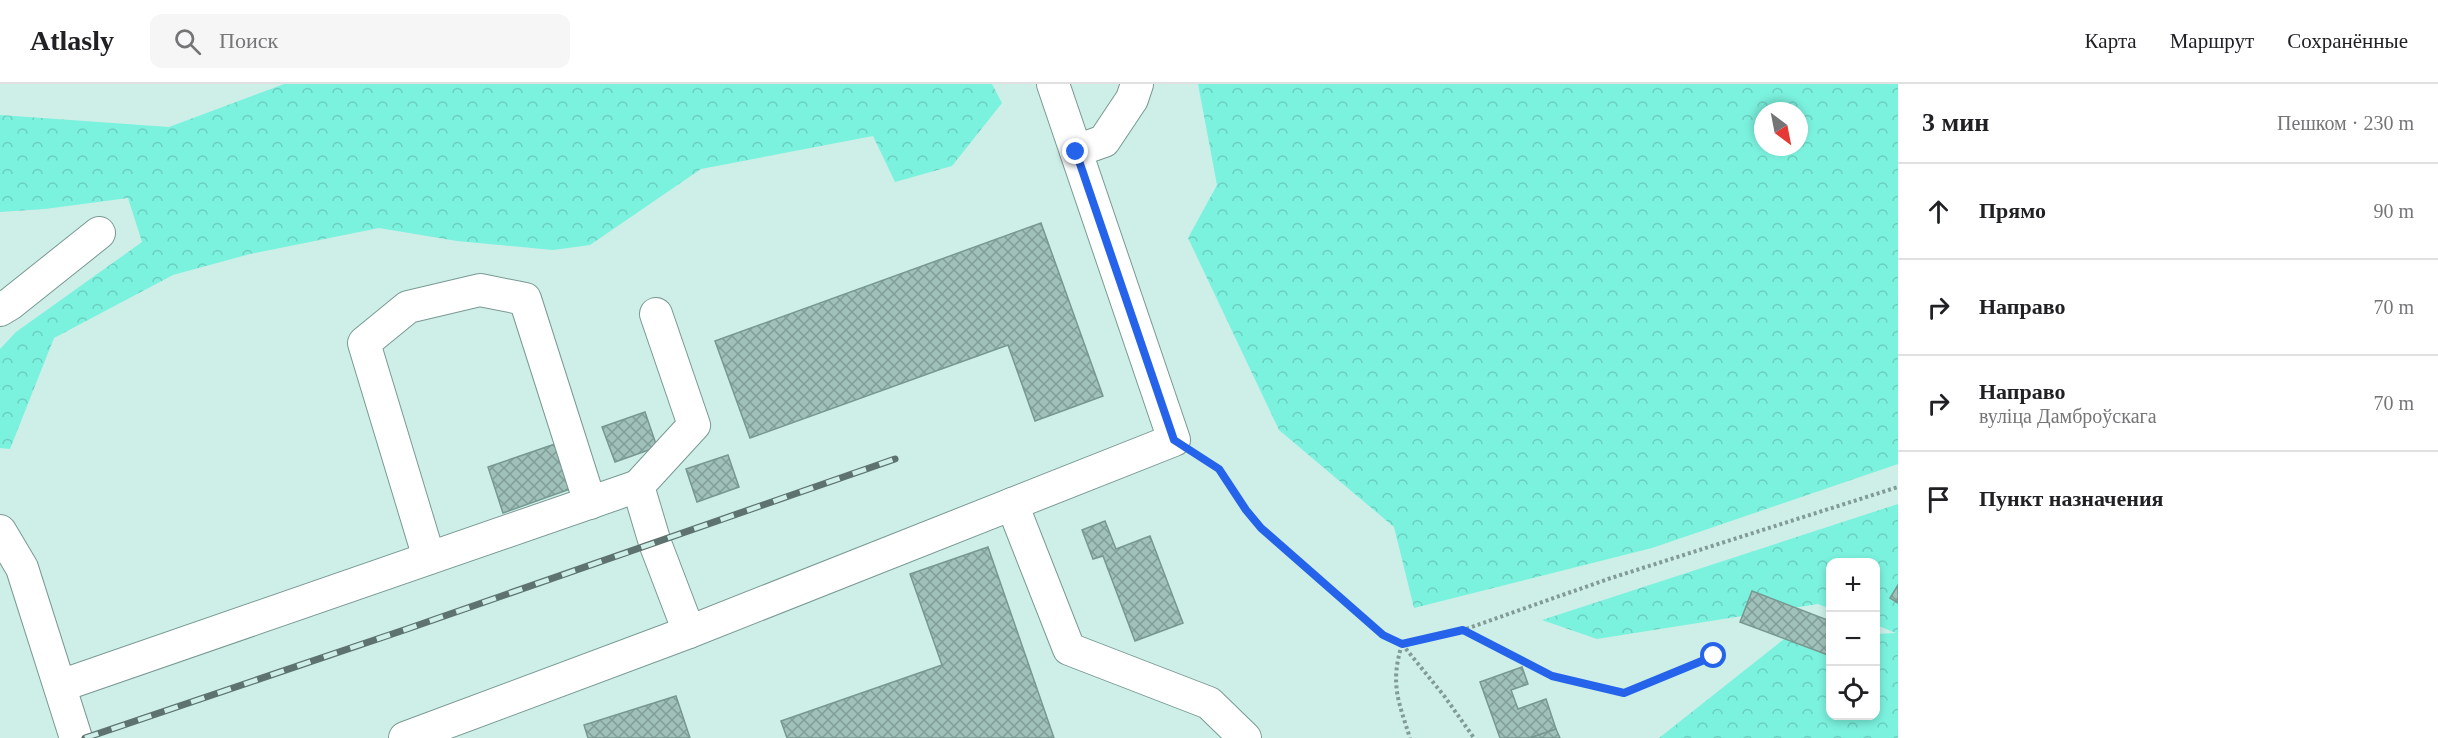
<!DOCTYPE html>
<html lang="ru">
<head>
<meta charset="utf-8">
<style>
	:root { --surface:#fff; --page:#f6f6f6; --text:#202124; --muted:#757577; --line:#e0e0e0 }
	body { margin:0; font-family:Georgia,serif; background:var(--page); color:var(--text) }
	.controls { position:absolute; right:18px; bottom:18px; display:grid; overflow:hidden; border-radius:12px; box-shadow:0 3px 9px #0003 }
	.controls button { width:54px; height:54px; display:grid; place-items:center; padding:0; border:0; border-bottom:2px solid var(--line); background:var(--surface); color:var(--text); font:30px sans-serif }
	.compass { position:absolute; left:1754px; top:18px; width:54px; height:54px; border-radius:50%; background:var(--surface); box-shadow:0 3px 9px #0003; rotate:148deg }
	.stop { position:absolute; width:18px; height:18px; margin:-14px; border:4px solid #2563eb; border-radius:50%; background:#fff }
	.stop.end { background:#2563eb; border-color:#fff; box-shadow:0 2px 6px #0008 }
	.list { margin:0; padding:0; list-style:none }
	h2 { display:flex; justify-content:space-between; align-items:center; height:78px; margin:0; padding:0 24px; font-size:26px }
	h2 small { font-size:20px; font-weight:400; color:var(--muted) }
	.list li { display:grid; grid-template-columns:39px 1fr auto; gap:18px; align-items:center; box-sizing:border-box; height:96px; padding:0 24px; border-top:2px solid var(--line) }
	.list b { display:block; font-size:22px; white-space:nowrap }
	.list p { margin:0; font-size:20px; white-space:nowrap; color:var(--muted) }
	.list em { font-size:20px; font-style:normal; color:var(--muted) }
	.icon { flex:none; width:33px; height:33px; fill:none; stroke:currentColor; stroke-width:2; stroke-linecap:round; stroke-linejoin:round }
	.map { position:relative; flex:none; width:1898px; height:654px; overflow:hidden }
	header { display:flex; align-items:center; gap:36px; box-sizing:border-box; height:84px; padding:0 30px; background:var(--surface); border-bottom:2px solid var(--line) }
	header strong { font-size:28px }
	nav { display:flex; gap:33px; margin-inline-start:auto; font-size:21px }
	.search { width:420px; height:54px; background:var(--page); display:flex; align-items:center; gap:15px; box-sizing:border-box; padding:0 21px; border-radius:12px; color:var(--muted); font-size:22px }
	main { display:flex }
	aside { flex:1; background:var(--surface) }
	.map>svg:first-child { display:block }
	.forest { fill:url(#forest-crowns); fill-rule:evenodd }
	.building { fill:url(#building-cross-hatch); stroke:#779891; stroke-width:1.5 }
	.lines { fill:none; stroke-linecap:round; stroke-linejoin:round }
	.minor-casing { stroke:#799993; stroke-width:34 }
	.path { stroke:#829b96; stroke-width:4; stroke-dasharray:3 3; stroke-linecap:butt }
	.minor { stroke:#fff; stroke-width:32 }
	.rail-casing { stroke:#5e736f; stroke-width:7 }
	.rail { stroke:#cdefe8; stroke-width:4.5; stroke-dasharray:14; stroke-linecap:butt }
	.route { stroke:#2563eb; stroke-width:8 }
</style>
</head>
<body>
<header>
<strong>Atlasly</strong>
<div class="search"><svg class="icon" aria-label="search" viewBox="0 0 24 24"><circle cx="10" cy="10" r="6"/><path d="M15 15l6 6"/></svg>Поиск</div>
<nav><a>Карта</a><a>Маршрут</a><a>Сохранённые</a></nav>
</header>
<main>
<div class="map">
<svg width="1898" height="654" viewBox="0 0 1898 654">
	<defs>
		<pattern id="forest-crowns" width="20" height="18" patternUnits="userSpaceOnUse" patternTransform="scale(1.5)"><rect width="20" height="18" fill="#7bf2de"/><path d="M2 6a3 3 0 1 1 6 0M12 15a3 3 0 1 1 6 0" fill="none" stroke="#6acfbe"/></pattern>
		<pattern id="building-cross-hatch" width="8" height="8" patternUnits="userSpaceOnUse" patternTransform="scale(1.5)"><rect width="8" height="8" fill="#9fc1ba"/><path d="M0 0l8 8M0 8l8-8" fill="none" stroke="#819d97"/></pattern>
	</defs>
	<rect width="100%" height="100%" fill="#cdefe8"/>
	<g class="forest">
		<polygon points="284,0 992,0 1002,19 952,82 895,98 873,52 701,85 590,161 553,166 457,157 379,144 250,170 173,191 54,254 10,365 0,364 0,265 16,248 142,158 128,114 45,125 0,128 0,31 169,43"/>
		<path d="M 1198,0 L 1898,0 L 1898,380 L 1652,464 L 1414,524 L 1394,443 L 1279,346 L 1188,154 L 1217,101 ZM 1763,27 L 1799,27 L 1799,63 L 1763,63 Z"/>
		<polygon points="1898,420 1898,654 1659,654 1784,555 1830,553 1830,632 1876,632 1876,550 1896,549 1876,541 1876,478 1830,478 1830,525 1818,520 1597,555 1542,536"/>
	</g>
	<g class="building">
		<polygon points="1041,139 1103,312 1035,337 1008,261 750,354 715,257"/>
		<polygon points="645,328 657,363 615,378 602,343"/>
		<polygon points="555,360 570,405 503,429 488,383"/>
		<polygon points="728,371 739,403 697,418 686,385"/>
		<polygon points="1105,437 1116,465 1150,452 1183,539 1135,557 1103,472 1093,475 1082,446"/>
		<polygon points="988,463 1054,654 787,654 781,637 942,581 910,490"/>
		<polygon points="1898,501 1898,519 1890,514"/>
		<polygon points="1752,507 1830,537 1830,565 1828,571 1740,538"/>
		<polygon points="1522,583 1528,600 1511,606 1518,625 1546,615 1556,645 1530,654 1500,654 1480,598"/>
		<polygon points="676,612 690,654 588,654 584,641"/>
		<polygon points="1556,645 1560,654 1530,654"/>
	</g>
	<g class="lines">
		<g class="minor-casing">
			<g id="minor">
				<polyline points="1076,67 1104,57 1132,15 1137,0"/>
				<polyline points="0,226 10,220 99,149"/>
				<polyline points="656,230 694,341 638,402 655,459 689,548"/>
				<polyline points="1012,420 1069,565 1209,619 1245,654"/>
				<polyline points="0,447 22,484 76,654"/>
				<polyline points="429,474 364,259 408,223 480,206 525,215 590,419"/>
				<polyline points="60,602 638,402"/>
				<polyline points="405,654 689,548 1174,356 1053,0"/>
			</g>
		</g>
		<g class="path">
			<polyline points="1197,371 1219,385 1246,426 1261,444 1383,551 1402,560 1463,546 1608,495 1898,403"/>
			<polyline points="1464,547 1552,592 1624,609 1714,572"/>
			<polyline points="1402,560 1445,613 1474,654"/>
			<path d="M 1402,560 C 1390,600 1398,616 1410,654"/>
		</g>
		<use href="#minor" class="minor"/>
		<g class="rail-casing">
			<polyline id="rail" points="85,654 407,545 895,375"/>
		</g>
		<use href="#rail" class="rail"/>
	</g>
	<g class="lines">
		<polyline class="route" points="1076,68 1174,356 1219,385 1246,426 1261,444 1383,551 1402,560 1463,546 1552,592 1624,609 1714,572"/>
	</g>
</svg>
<div class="controls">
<button>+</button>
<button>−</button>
<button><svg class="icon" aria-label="locate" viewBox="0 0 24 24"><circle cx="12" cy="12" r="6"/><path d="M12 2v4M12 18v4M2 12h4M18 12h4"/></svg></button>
</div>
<svg class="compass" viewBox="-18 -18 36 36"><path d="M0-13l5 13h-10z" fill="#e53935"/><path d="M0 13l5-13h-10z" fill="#757577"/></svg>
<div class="stop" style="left:1714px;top:572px"></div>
<div class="stop end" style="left:1076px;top:68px"></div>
</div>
<aside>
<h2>3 мин<small>Пешком · 230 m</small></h2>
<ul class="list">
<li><svg class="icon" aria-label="ahead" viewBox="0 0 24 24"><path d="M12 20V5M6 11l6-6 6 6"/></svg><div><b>Прямо</b></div><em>90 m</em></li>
<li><svg class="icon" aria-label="right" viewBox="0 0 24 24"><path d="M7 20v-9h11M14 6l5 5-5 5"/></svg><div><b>Направо</b></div><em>70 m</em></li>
<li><svg class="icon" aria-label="right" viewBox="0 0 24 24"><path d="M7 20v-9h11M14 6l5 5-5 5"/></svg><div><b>Направо</b><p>вуліца Дамброўскага</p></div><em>70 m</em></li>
<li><svg class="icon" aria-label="arrive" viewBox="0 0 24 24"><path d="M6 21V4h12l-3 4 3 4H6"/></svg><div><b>Пункт назначения</b></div></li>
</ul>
</aside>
</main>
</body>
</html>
